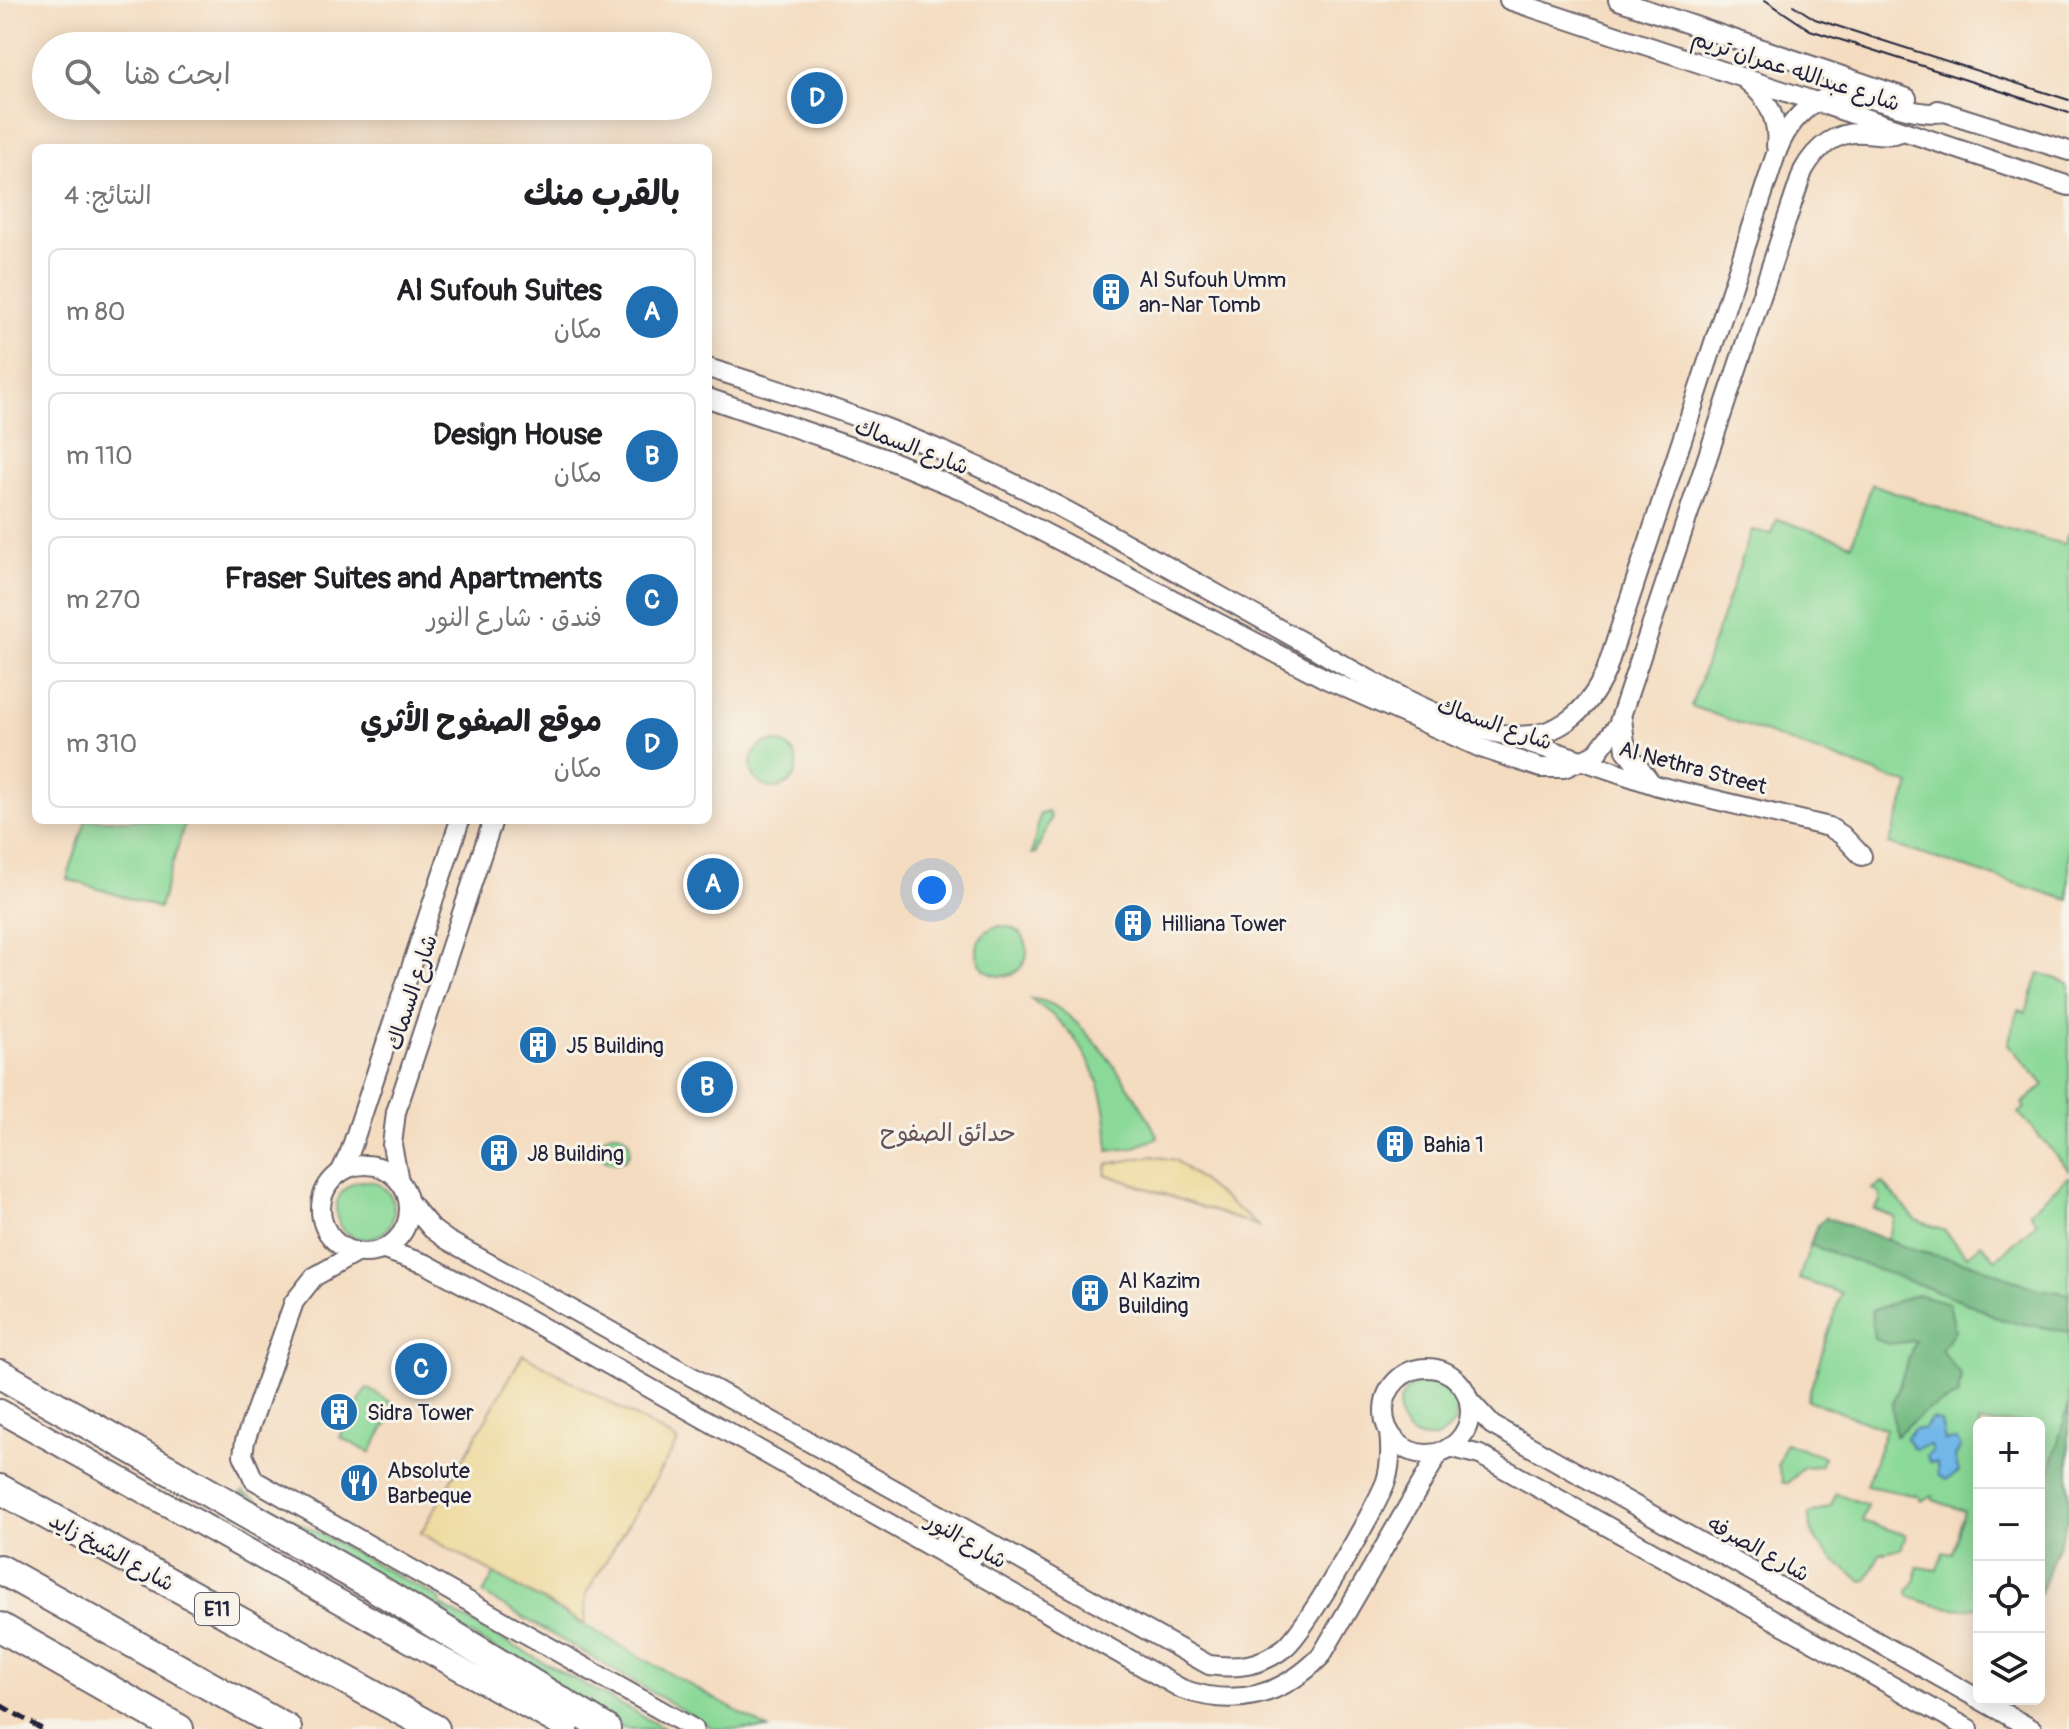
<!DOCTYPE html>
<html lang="ar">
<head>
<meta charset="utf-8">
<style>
	:root { --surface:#fff; --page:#f6f6f6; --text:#202124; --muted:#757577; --line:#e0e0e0; --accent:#1f6fb2 }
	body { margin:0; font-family:Pangolin,"Playpen Sans Arabic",sans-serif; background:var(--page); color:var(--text); direction:rtl }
	.controls { position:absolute; right:24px; bottom:24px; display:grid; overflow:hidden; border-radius:12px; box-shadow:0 4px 20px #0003 }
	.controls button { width:72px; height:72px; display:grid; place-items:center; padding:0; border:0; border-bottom:2px solid var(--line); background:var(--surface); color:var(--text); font:40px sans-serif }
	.you { position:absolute; left:932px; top:890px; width:28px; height:28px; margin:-20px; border:6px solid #fff; border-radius:50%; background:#1a73e8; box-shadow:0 0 0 12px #1a73e833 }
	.badge { display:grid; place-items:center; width:52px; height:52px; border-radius:50%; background:var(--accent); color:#fff; font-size:26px; font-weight:700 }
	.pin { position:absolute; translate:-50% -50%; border:4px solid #fff; box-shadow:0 2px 8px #0006 }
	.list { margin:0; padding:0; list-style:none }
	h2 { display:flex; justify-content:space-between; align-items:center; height:104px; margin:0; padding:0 32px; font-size:34px }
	h2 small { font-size:26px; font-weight:400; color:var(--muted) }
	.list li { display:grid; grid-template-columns:52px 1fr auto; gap:24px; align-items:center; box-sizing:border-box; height:128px; margin:0 16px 16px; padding:0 16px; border:2px solid var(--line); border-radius:12px }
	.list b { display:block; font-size:30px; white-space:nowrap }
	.list p { margin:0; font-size:26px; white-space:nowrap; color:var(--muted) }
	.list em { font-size:26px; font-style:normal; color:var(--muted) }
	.icon { flex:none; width:44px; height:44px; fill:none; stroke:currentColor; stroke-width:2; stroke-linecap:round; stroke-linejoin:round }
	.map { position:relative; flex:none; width:2069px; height:1729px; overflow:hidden; direction:ltr }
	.search { position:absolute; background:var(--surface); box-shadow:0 4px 20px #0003; left:32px; top:32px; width:680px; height:88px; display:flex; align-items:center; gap:20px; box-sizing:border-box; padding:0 28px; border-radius:44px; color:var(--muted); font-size:30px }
	.panel { position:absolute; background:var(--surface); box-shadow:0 4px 20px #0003; left:32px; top:144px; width:680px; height:680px; border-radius:12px; direction:rtl }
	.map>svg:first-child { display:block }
	.green { fill:#8bd998; stroke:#567e6a; stroke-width:2 }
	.forest { fill:#70b980; stroke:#496e5e; stroke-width:2 }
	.sand { fill:#eeda9e; stroke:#887e6c; stroke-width:2 }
	.water { fill:#71b7e8; stroke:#4a6c92; stroke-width:2 }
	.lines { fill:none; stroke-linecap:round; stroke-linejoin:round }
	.tertiary-casing { stroke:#6c636a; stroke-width:22 }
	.secondary-casing { stroke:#6c636a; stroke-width:26 }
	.motorway-casing { stroke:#6c636a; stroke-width:32 }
	.tertiary { stroke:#fff; stroke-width:18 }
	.secondary { stroke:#fff; stroke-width:22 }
	.motorway { stroke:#fff; stroke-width:28 }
	.tram { stroke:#22223b; stroke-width:2 }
	.rail { stroke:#22223b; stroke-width:5; stroke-dasharray:12 6; stroke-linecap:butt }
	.labels { text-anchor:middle; stroke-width:6; stroke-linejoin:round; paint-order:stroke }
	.shield { fill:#f7f3e8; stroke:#62616f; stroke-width:2 }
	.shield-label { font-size:20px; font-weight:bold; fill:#22223b }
	.street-label { font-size:22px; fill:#22223b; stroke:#f7f3e8 }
	.poi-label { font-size:22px; fill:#22223b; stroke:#f7f3e8; text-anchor:start }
	.neighbourhood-label { font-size:24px; fill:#665059; stroke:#f7f3e8 }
</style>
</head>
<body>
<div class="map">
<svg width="2069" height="1729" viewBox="0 0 2069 1729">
	<rect width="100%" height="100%" fill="#f7f3e8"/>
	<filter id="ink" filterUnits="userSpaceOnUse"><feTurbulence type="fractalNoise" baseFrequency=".0125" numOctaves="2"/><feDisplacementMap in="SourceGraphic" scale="16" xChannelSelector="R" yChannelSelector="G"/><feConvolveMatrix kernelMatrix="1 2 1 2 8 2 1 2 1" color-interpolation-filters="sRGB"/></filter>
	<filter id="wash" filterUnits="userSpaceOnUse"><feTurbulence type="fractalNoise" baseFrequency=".006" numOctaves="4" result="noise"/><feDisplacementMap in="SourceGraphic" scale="32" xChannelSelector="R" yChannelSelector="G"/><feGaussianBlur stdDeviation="1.8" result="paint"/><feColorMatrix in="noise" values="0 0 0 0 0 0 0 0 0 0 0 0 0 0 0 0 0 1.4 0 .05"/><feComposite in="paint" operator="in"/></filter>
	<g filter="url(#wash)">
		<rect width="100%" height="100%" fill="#f4dcc0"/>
		<g class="green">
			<polygon points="1872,484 1964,517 2064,544 2069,532 2069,900 1889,844 1910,785 1691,706 1752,530 1772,534 1777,519 1852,544"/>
			<circle cx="774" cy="765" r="23"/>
			<polygon points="1048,812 1051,818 1036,853 1032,854 1040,814"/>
			<polygon points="86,820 186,820 159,908 67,879"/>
			<circle cx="1002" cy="951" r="25"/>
			<polygon points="2039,973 2069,983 2069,1170 2019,1113 2025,1108 2022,1104 2044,1085 2008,1044 2018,1010 2026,1012"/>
			<path d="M 1030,999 C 1074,996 1142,1101 1158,1138 L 1132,1148 L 1108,1151 C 1110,1089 1085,1032 1030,999 Z"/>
			<circle cx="615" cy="1148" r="15"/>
			<path d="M 2069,1176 L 2069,1481 L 2039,1576 L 2039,1423 L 1979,1423 L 1979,1607 C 1955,1611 1931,1606 1909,1596 L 1908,1591 L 1916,1579 L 1917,1567 L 1937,1570 L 1943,1552 L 1952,1554 L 1964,1511 L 1933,1500 L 1933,1495 L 1921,1501 L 1918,1496 L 1866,1486 L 1886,1429 L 1807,1400 L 1841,1293 L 1799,1279 L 1817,1225 L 1885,1248 L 1895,1217 L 1874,1209 L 1880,1202 L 1880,1194 L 1872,1189 L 1883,1183 L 1916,1220 L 1945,1231 L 1967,1256 L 1981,1244 L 1996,1259 L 2037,1222 L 2029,1212 Z"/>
			<circle cx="365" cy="1210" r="29"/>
			<circle cx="1428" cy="1410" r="29"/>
			<polygon points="367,1388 397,1406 370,1453 340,1437"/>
			<polygon points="1785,1443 1824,1457 1820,1466 1803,1467 1788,1483 1783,1483 1778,1465"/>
			<polygon points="243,1492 440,1599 441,1606 665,1729 625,1729 240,1494"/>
			<path d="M 1836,1493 L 1867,1505 L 1862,1521 L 1906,1535 L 1901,1549 L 1880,1554 L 1867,1580 L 1862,1581 C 1841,1567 1807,1543 1809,1514 L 1831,1506 Z"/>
			<polygon points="494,1574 768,1729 715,1729 483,1594"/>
		</g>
		<g class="forest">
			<polygon points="1826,1217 1916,1251 1974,1264 2035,1288 2069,1294 2069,1332 2002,1320 1966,1302 1810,1245 1817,1225"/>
			<polygon points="1917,1294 1949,1303 1955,1331 1941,1350 1961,1375 1958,1396 1927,1410 1895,1436 1892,1405 1915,1341 1888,1344 1874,1339 1871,1311"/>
			<polygon points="2069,1404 2069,1517 2039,1596 2039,1507"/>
		</g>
		<g class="sand">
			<polygon points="1151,1156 1175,1160 1260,1227 1105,1174 1108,1164"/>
			<polygon points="523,1354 678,1441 586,1594 585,1624 421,1533"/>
		</g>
		<polygon class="water" points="1932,1419 1941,1422 1945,1441 1956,1440 1961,1446 1955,1457 1959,1472 1946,1480 1938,1475 1937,1463 1929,1462 1927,1456 1932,1451 1930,1445 1914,1449 1906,1438 1914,1429 1923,1429"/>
	</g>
	<g filter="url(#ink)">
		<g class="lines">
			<g class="tertiary-casing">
				<g id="tertiary">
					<polyline points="1509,0 2069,186"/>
					<polyline points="1618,0 1907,98"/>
					<path d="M 1747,81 C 1767,97 1779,120 1776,146"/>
					<polyline points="1938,110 2069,151"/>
					<path d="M 708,368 C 836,407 949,447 1067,511 C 1150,556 1232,603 1315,649 C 1366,678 1451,729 1508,735 C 1555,741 1588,712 1606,671 L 1775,157 C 1782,136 1792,119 1810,106 C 1854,75 1898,120 1946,112"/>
					<path d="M 708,398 L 889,460 L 962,490 L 1326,679 L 1481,748 L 1541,768 L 1564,768 L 1596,754 L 1618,725 L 1803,171 C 1816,147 1837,130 1865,133 C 1880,134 1890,137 1903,131"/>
					<polyline points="1622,719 1626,750 1649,780"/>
					<polyline points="1518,739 1658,786 1829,827 1842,835 1862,856"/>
					<circle cx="365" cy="1209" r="44"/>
					<polyline points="340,1173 350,1152 460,820"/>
					<polyline points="399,1181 392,1145 396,1112 493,820"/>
					<path d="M 409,1202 L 432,1229 L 447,1240 L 1209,1665 C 1237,1669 1261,1666 1284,1648 C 1305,1632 1376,1508 1386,1481 C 1391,1465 1391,1449 1389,1432"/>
					<path d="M 384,1250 L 426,1264 L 526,1318 L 1182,1689 C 1235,1708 1282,1696 1321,1656 L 1439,1453"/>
					<polyline points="356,1253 314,1277 294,1302 245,1441 243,1455 254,1480 694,1729"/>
					<circle cx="1427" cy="1411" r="43"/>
					<polyline points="1469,1400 1492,1425 2032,1729"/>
					<polyline points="1450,1447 1480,1455 1969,1729"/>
					<polyline points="944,1541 975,1555 984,1549 984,1542"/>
				</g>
			</g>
			<g class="secondary-casing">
				<polyline id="secondary" points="0,1411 567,1729"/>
			</g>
			<g class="motorway-casing">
				<g id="motorway">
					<polyline points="0,1374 373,1586 606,1729"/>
					<polyline points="0,1489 435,1729"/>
					<polyline points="0,1569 287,1729"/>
					<polyline points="0,1627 179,1729"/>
				</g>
			</g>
			<use href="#tertiary" class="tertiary"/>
			<use href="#secondary" class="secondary"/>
			<use href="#motorway" class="motorway"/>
			<g class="tram">
				<polyline points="1765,0 1810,30 2069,113"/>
				<polyline points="1793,5 1815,19 2069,100"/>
			</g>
			<polyline class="rail" points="0,1705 42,1729"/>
		</g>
	</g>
	<defs>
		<g id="building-disc" transform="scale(2)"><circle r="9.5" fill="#1f6fb2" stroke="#f7f3e8"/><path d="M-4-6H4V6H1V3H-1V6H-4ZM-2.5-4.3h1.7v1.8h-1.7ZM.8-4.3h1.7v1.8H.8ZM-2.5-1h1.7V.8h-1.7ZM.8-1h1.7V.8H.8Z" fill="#fff"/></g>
		<g id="restaurant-disc" transform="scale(2)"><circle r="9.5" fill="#1f6fb2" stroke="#f7f3e8"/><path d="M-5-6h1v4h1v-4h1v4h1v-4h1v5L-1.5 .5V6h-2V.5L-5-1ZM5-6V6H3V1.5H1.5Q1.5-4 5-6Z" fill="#fff"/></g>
	</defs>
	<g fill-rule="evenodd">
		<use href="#building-disc" x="1111" y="292"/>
		<use href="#building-disc" x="1133" y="923"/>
		<use href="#building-disc" x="538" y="1045"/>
		<use href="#building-disc" x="1395" y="1144"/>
		<use href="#building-disc" x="499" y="1153"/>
		<use href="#building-disc" x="1090" y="1293"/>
		<use href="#building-disc" x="339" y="1412"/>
		<use href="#restaurant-disc" x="359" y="1483"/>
	</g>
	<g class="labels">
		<rect class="shield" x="195" y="1593" width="44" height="32" rx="6"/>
		<g class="shield-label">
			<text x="217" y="1616">E11</text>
		</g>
		<g class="street-label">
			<text transform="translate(1796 70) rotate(18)" y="8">شارع عبدالله عمران تريم</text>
			<text transform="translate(912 446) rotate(21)" y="8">شارع السماك</text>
			<text transform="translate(1495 723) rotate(19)" y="8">شارع السماك</text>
			<text transform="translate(1693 767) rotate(15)" y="8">Al Nethra Street</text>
			<text transform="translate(411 992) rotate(-72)" y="8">شارع السماك</text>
			<text transform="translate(967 1540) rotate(30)" y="8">شارع النور</text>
			<text transform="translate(1759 1548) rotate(29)" y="8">شارع الصرفه</text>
			<text transform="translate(112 1551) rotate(29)" y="8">شارع الشيخ زايد</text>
		</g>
		<g class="poi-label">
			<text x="1139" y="287">Al Sufouh Umm<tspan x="1139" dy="25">an-Nar Tomb</tspan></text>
			<text x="1161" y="931">Hilliana Tower</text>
			<text x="566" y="1053">J5 Building</text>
			<text x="1423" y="1152">Bahia 1</text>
			<text x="527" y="1161">J8 Building</text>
			<text x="1118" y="1288">Al Kazim<tspan x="1118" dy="25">Building</tspan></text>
			<text x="367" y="1420">Sidra Tower</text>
			<text x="387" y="1478">Absolute<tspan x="387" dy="25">Barbeque</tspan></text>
		</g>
		<g class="neighbourhood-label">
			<text x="948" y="1141">حدائق الصفوح</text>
		</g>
	</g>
</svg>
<div class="controls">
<button>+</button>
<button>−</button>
<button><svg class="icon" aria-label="locate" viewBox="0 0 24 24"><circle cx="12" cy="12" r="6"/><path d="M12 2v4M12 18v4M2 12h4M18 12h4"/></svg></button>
<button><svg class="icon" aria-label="layers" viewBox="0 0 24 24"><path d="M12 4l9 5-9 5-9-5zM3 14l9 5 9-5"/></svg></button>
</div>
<div class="you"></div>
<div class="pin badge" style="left:713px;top:884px">A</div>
<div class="pin badge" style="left:707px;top:1087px">B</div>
<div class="pin badge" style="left:421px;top:1369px">C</div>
<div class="pin badge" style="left:817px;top:98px">D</div>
<div class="search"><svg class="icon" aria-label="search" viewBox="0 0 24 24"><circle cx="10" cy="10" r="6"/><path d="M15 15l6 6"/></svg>ابحث هنا</div>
<section class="panel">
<h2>بالقرب منك<small>النتائج: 4</small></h2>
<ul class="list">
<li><span class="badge">A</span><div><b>Al Sufouh Suites</b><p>مكان</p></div><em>80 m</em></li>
<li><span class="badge">B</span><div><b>Design House</b><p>مكان</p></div><em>110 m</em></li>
<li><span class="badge">C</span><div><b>Fraser Suites and Apartments</b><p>فندق · شارع النور</p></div><em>270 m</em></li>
<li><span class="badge">D</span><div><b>موقع الصفوح الأثري</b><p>مكان</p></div><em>310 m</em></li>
</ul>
</section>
</div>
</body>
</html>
